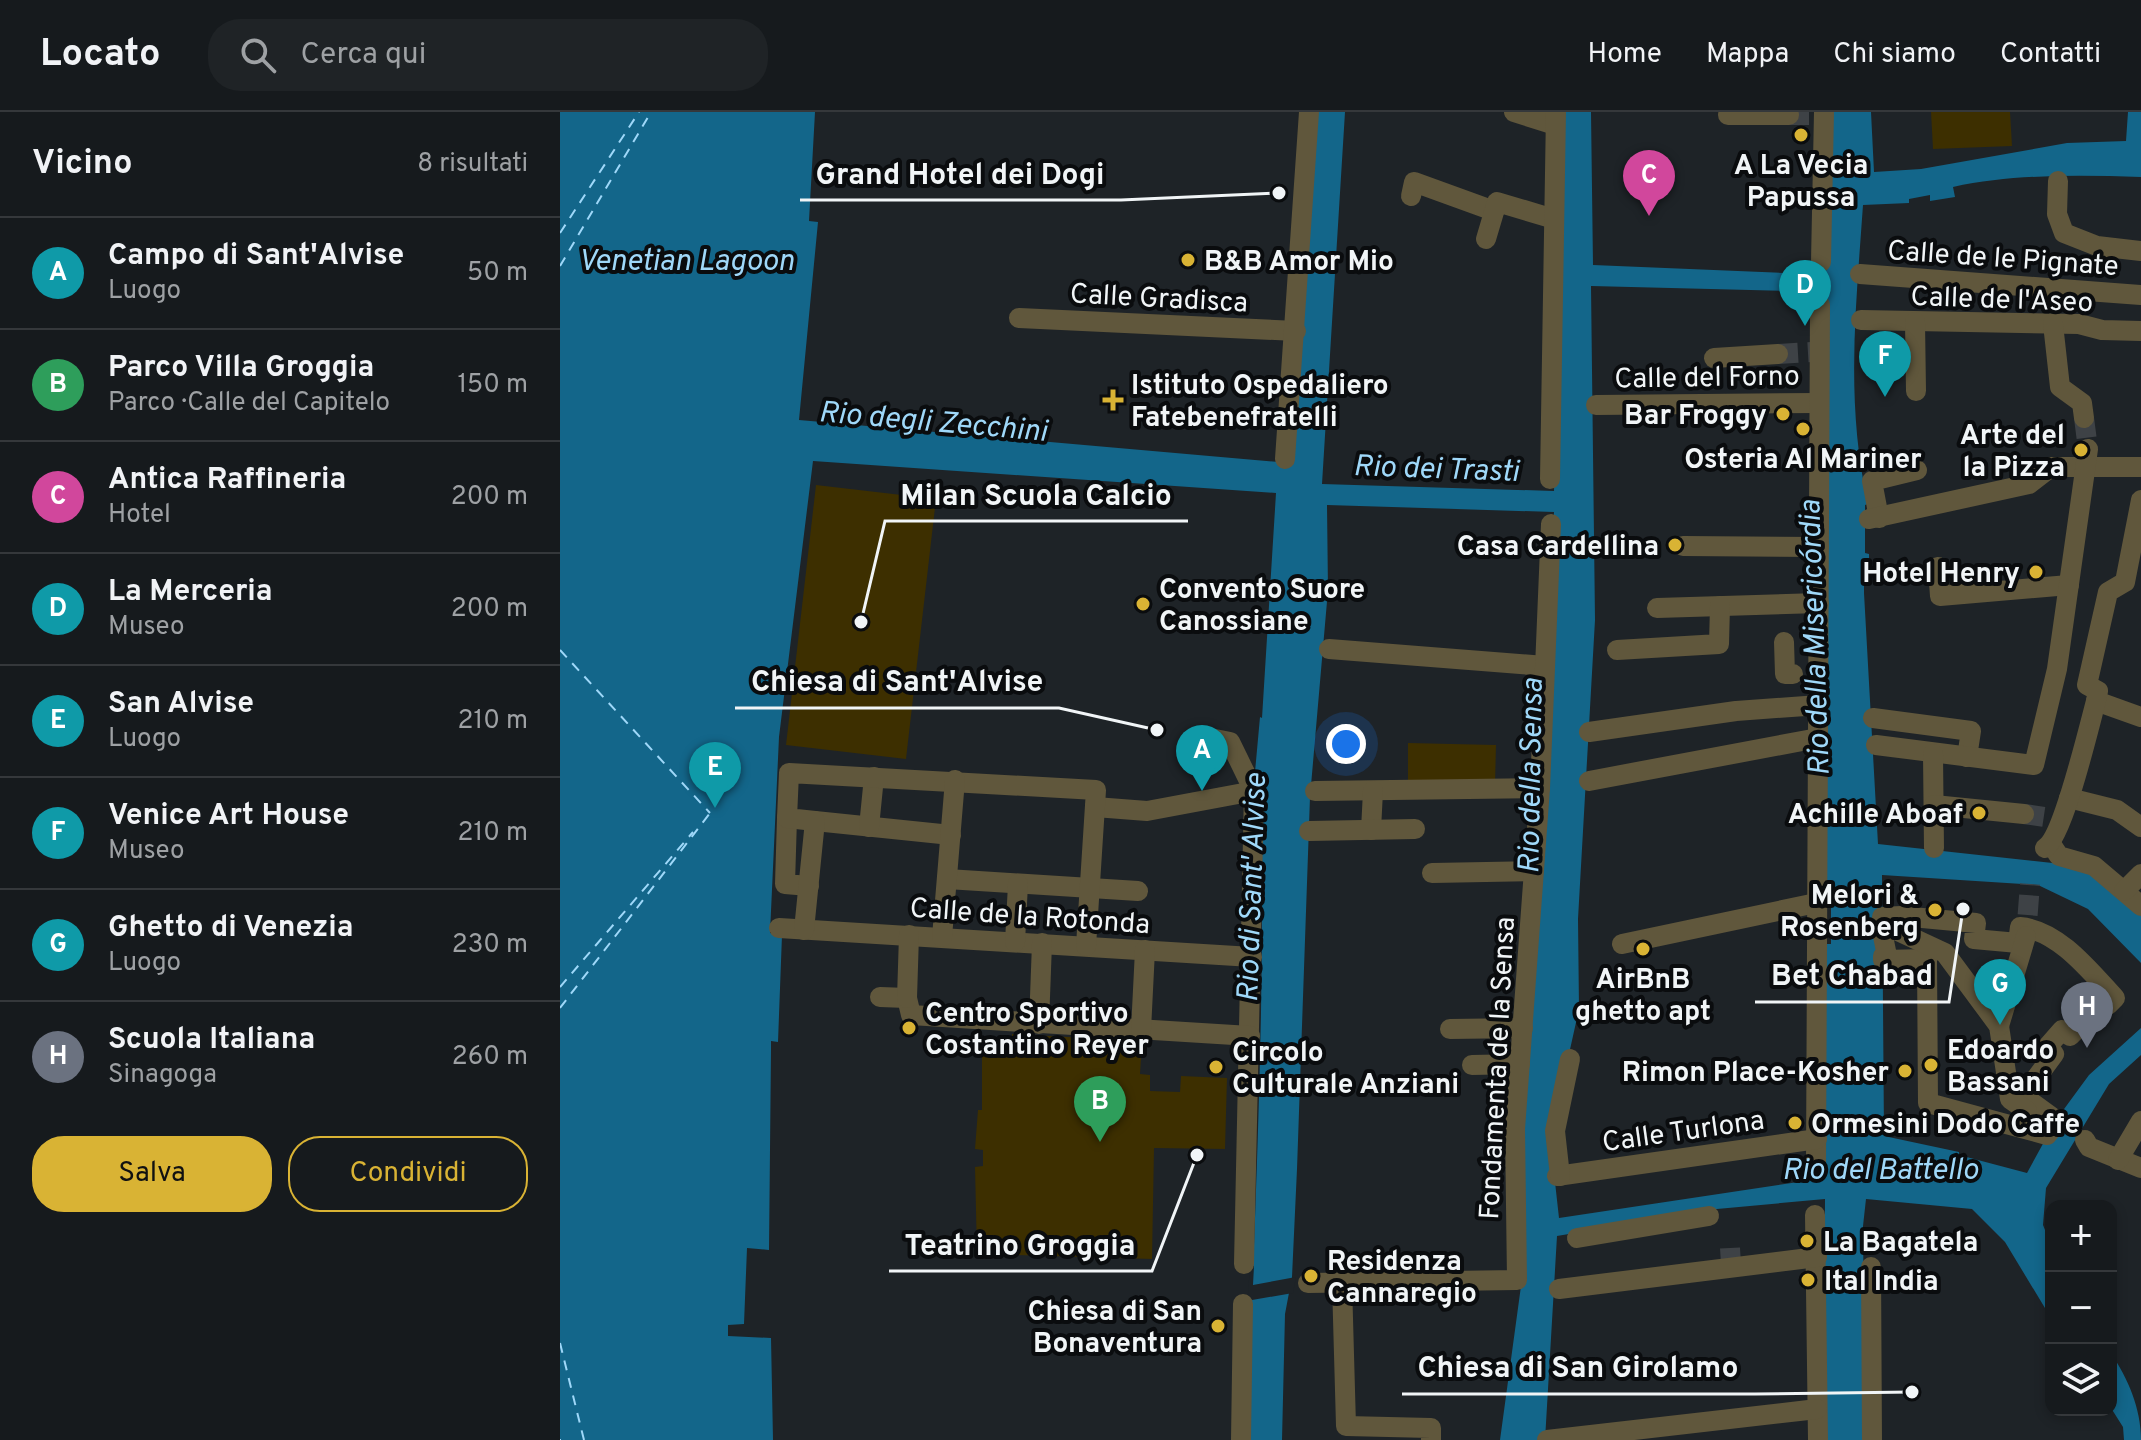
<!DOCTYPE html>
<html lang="it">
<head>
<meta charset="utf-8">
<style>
	:root { --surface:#161a1d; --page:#1f2326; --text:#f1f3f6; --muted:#9ea1a4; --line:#35383b; --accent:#d9b334 }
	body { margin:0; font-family:Overpass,sans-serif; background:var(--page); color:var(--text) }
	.controls { position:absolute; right:24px; bottom:24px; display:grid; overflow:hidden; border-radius:16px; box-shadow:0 4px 12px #0003 }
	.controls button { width:72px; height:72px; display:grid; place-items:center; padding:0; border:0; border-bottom:2px solid var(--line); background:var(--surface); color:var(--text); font:40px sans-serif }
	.you { position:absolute; left:786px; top:632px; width:28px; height:28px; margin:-20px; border:6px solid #fff; border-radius:50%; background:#1a73e8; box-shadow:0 0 0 12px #1a73e833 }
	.badge { display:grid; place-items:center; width:52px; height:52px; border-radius:50%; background:var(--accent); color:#fff; font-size:26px; font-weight:700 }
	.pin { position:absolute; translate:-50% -66px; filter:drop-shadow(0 2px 4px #0008) }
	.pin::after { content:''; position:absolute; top:42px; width:28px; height:24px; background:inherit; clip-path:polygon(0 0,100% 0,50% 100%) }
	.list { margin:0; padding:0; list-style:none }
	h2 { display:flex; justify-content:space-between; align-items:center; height:104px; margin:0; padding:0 32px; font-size:34px }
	h2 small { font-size:26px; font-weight:400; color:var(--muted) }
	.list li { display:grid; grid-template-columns:52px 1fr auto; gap:24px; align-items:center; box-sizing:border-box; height:112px; padding:0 32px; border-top:2px solid var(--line) }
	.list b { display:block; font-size:30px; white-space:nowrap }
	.list p { margin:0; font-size:26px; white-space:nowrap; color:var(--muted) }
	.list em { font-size:26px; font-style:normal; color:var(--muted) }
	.actions { display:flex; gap:16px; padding:24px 32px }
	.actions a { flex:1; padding:18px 0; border:2px solid var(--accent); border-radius:32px; text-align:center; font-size:28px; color:var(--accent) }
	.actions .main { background:var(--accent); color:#111 }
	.icon { flex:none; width:44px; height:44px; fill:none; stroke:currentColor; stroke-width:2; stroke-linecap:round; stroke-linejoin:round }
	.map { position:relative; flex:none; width:1581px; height:1328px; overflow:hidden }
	header { display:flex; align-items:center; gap:48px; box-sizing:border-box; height:112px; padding:0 40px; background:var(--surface); border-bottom:2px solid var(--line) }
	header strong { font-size:38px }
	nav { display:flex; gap:44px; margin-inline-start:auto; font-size:28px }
	.search { width:560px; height:72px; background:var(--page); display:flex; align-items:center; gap:20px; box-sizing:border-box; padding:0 28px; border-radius:32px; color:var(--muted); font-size:30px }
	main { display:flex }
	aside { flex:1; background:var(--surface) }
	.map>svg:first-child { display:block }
	.green { fill:#3d2f00 }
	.water { fill:#13668a; fill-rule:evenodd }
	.pier { fill:#1e2327 }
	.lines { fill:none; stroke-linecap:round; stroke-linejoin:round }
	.ferry { stroke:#9fd8f9; stroke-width:2; stroke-dasharray:10 8; stroke-linecap:butt }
	.street-tunnel { stroke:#3e4246; stroke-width:20; stroke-dasharray:20 10; stroke-linecap:butt }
	.street { stroke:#60573c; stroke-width:20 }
	.poi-dot { fill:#d9b334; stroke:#0a0c0e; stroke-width:3 }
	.labels { text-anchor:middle; stroke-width:8; stroke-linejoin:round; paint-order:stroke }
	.poi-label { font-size:28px; font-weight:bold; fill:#f1f5f7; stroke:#0a0c0e; text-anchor:start }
	.street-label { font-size:28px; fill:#f1f5f7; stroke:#0a0c0e }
	.water-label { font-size:30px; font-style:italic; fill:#9fd8f9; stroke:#0a0c0e }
	.leader { fill:none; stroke:#f1f5f7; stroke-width:3 }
	.callout-dot { fill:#f1f5f7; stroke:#0a0c0e; stroke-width:3 }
	.callout-label { font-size:30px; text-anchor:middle; font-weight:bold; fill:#f1f5f7; stroke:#0a0c0e; stroke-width:8; stroke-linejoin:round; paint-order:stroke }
</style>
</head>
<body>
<header>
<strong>Locato</strong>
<div class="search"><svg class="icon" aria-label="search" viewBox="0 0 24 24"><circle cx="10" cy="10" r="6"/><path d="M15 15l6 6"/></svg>Cerca qui</div>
<nav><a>Home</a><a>Mappa</a><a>Chi siamo</a><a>Contatti</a></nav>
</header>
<main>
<aside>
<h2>Vicino<small>8 risultati</small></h2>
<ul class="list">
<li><span class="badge" style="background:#0f9aa8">A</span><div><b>Campo di Sant'Alvise</b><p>Luogo</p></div><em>50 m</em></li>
<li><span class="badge" style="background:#2e9e5b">B</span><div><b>Parco Villa Groggia</b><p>Parco · Calle del Capitelo</p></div><em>150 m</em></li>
<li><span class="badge" style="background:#d1479c">C</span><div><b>Antica Raffineria</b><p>Hotel</p></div><em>200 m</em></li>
<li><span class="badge" style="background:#0f9aa8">D</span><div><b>La Merceria</b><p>Museo</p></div><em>200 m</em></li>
<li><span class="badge" style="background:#0f9aa8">E</span><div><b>San Alvise</b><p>Luogo</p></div><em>210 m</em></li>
<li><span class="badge" style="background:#0f9aa8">F</span><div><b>Venice Art House</b><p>Museo</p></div><em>210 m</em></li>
<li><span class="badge" style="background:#0f9aa8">G</span><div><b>Ghetto di Venezia</b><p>Luogo</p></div><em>230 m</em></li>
<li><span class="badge" style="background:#6b7280">H</span><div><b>Scuola Italiana</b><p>Sinagoga</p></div><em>260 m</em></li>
</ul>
<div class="actions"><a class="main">Salva</a><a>Condividi</a></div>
</aside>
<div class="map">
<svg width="1581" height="1328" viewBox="0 0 1581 1328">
	<rect width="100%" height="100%" fill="#1e2327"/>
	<g class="green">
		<polygon points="1371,0 1450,0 1452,34 1373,37"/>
		<polygon points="256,373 376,387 346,647 226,633"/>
		<polygon points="848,631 936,633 935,673 848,671"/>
		<polygon points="452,922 582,929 580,962 590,963 590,979 620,980 621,964 667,966 665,1037 594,1036 592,1147 417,1142 415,1055 423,1054 423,1038 415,1037 418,998 422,998 422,938 452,939"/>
	</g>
	<g class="water">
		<path d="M 0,0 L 255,0 L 249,109 L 258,110 L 239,308 L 730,351 L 756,0 L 785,0 L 762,372 L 994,379 L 1001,0 L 1031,0 L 1033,153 L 1248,162 L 1266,161 L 1272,0 L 1311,0 L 1314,60 L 1361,57 L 1507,31 L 1566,29 L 1568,0 L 1581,0 L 1581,65 C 1517,63 1453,62 1393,75 L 1395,85 L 1370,89 L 1370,83 L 1349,87 L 1349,91 L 1303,93 C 1296,195 1285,291 1308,392 L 1305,393 L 1305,441 L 1309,442 L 1309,461 L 1304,462 L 1304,481 L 1318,732 L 1520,754 L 1581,803 L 1581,851 L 1528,797 L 1478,773 L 1322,763 L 1324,1024 L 1399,1040 L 1399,1043 L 1467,1061 L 1496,1008 L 1529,963 L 1581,916 L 1581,943 L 1549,972 L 1486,1076 L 1483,1113 L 1491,1133 L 1491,1206 L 1445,1130 L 1412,1097 L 1306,1087 L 1303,1114 L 1305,1328 L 1264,1328 L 1265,1087 L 1157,1097 L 997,1124 L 985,1328 L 940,1328 L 961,1174 L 963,1004 L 994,400 L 767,393 L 768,478 L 750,685 L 737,1057 L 732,1165 L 725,1202 L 722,1328 L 687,1328 C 694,1106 707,883 700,661 L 695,660 L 700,605 L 702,606 L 716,381 L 253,349 L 219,625 L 210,821 L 222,823 L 218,930 L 211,929 L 211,938 L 209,1138 L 187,1136 L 184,1212 L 168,1213 L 168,1224 L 211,1226 L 213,1328 L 0,1328 ZM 1031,174 L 1266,180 L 1263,796 L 1271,796 L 1271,832 L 1262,832 L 1265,1066 L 999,1106 L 995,1070 L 1009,942 L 1019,897 L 1018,807 L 1035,508 Z"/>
		<path d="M 1551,1241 C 1568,1267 1581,1296 1581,1328 L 1564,1328 L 1563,1315 L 1551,1296 Z"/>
	</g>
	<polygon class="pier" points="690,1154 694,1154 693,1173 736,1165 733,1181 692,1188 687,1196"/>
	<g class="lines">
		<g class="ferry">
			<polyline points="0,121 79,0"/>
			<polyline points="0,154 91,0"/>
			<polyline points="0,538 150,701"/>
			<polyline points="0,875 133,720"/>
			<polyline points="0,896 150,701"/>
			<polyline points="0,1231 24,1328"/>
			<polyline points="0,1327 0,1328"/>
		</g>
		<g class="street-tunnel">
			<polyline points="1229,3 1250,3"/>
			<polyline points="1218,242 1252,240"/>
			<polyline points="1524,306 1528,337"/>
			<polyline points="1464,702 1491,706"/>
			<polyline points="1457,823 1466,824 1470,772"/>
			<polyline points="1170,1136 1171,1152"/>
		</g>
		<g class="street">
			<polyline points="954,0 995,13"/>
			<polyline points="1168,3 1229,3"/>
			<polyline points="1498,69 1497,102 1504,121 1537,134 1581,139"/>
			<polyline points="851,84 854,70 934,99"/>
			<polyline points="926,127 937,90 994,107"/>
			<polyline points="1261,150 1264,0"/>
			<polyline points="1300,162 1581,183"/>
			<polyline points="459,206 736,219"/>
			<polyline points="1301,208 1519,212 1542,218 1581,219"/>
			<polyline points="1355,210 1356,279"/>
			<polyline points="1493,212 1500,275 1522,291 1524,306"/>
			<polyline points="1154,246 1218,242"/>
			<polyline points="1036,293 1258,291"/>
			<polyline points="725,347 749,0"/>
			<polyline points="990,367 996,0"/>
			<polyline points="1319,406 1312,369 1357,358"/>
			<polyline points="1309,407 1469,372 1491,355 1581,355"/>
			<polyline points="1123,434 1259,435"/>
			<polyline points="1378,455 1380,484 1509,473"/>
			<polyline points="1097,496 1259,491"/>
			<polyline points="1224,530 1225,562 1233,562"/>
			<polyline points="769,537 985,554"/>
			<polyline points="1057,538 1159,532 1160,494"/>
			<polyline points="1536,589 1581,605"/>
			<polyline points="1313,606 1411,619 1407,645"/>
			<polyline points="1029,620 1176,599 1259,593"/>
			<polyline points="655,627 670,630 694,679 684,1152"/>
			<polyline points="1316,633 1474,653 1497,557 1528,337"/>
			<polyline points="1373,642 1374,736"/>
			<polyline points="1029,669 1258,626"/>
			<polyline points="755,679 980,676"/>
			<polyline points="1509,686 1557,698 1581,715"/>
			<polyline points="1374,693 1464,702"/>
			<polyline points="535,695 587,699 694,679"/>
			<polyline points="227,706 225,772 249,774"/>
			<polyline points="255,709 391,723"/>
			<polyline points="309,715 314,665"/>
			<polyline points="811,718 813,679"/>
			<polyline points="749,719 855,717"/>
			<polyline points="1491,732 1499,744 1534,754 1581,794"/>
			<path d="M 1485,736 C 1503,725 1529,615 1536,589 L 1538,579 L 1527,573 L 1548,480 L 1565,470 L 1581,388"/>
			<polyline points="872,761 974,759"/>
			<polyline points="387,767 578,779"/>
			<polyline points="1564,779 1581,762"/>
			<path d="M 1341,804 L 1416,811 L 1414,827 L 1458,831 L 1460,815 C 1498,818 1530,859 1555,886 L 1548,893 L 1544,890 L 1540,894 L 1533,887 L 1517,902 L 1524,910 L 1510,924 L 1502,918 L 1488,934 L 1494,942 L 1463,984 L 1496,1008 L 1494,1011 L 1485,1007 L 1481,1014 L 1491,1018 L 1487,1023 L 1368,991 L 1367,847 L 1323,848 L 1323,844 L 1327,844 L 1322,819 L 1327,819 L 1327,809 L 1322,809 L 1322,805 Z"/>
			<polyline points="1327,814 1385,841 1439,914 1450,987 1467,999"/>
			<polyline points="219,816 692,845"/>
			<polyline points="244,818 255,709 227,706 229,661 536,678 526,834"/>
			<polyline points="382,825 395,668"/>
			<polyline points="455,830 458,772"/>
			<polyline points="1062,832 1256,791"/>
			<polyline points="320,885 347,886 351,903 690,924"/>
			<polyline points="347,886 349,823"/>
			<polyline points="479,912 482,831"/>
			<polyline points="1439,914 1466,824"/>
			<polyline points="890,917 963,916"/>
			<polyline points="581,918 585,838"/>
			<polyline points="912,953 960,952"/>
			<polyline points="1525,1028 1529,1035 1581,1056"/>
			<polyline points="1558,1048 1581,1009"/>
			<polyline points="1256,1051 1260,193"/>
			<polyline points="997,1064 1257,1027"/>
			<polyline points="1000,1064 995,1019 1010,947"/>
			<polyline points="1255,1103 1258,1328"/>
			<polyline points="1017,1126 1149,1104"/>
			<polyline points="1311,1155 1312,1328"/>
			<polyline points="748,1171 957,1168 955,1017 980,676 991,412"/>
			<polyline points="782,1171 786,1314 871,1316 871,1328"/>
			<polyline points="999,1177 1257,1145"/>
			<polyline points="681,1328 683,1192"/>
			<polyline points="987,1328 1257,1297"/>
		</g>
	</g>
	<g class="poi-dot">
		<circle cx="1241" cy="23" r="8"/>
		<circle cx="628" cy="148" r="8"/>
		<path d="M549 276h8v8h8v8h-8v8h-8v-8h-8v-8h8z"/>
		<circle cx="1223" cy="302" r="8"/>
		<circle cx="1243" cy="317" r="8"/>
		<circle cx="1521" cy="338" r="8"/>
		<circle cx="1115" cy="433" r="8"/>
		<circle cx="1476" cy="460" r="8"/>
		<circle cx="583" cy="492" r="8"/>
		<circle cx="1419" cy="701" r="8"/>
		<circle cx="1375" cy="798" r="8"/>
		<circle cx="1083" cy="837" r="8"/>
		<circle cx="349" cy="916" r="8"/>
		<circle cx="1371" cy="953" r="8"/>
		<circle cx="656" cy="955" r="8"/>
		<circle cx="1345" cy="959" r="8"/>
		<circle cx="1235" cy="1011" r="8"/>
		<circle cx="1247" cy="1129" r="8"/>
		<circle cx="751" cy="1164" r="8"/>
		<circle cx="1248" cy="1168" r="8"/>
		<circle cx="658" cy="1214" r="8"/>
	</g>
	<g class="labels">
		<g class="poi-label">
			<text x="1241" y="62" text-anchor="middle">A La Vecia<tspan x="1241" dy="32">Papussa</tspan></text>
			<text x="644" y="158">B&amp;B Amor Mio</text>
			<text x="571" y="282">Istituto Ospedaliero<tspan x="571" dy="32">Fatebenefratelli</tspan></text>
			<text x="1207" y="312" text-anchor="end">Bar Froggy</text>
			<text x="1505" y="332" text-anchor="end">Arte del<tspan x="1505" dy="32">la Pizza</tspan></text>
			<text x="1243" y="356" text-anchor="middle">Osteria Al Mariner</text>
			<text x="1099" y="443" text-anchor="end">Casa Cardellina</text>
			<text x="1460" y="470" text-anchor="end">Hotel Henry</text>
			<text x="599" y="486">Convento Suore<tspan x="599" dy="32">Canossiane</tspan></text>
			<text x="1403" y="711" text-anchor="end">Achille Aboaf</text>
			<text x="1359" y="792" text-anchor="end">Melori &amp;<tspan x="1359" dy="32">Rosenberg</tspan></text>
			<text x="1083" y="876" text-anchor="middle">AirBnB<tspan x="1083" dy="32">ghetto apt</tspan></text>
			<text x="365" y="910">Centro Sportivo<tspan x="365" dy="32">Costantino Reyer</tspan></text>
			<text x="1387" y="947">Edoardo<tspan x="1387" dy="32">Bassani</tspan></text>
			<text x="672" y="949">Circolo<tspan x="672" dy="32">Culturale Anziani</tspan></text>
			<text x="1329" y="969" text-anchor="end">Rimon Place-Kosher</text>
			<text x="1251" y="1021">Ormesini Dodo Caffe</text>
			<text x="1263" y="1139">La Bagatela</text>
			<text x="767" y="1158">Residenza<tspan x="767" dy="32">Cannaregio</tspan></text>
			<text x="1264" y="1178">Ital India</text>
			<text x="642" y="1208" text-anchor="end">Chiesa di San<tspan x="642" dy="32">Bonaventura</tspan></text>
		</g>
		<g class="street-label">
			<text transform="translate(1443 145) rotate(4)" y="10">Calle de le Pignate</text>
			<text transform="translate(599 185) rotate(3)" y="10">Calle Gradisca</text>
			<text transform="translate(1442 186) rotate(2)" y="10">Calle de l'Aseo</text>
			<text transform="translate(1147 264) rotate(-1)" y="10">Calle del Forno</text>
			<text transform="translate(470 803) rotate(4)" y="10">Calle de la Rotonda</text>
			<text transform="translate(936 956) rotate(-87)" y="10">Fondamenta de la Sensa</text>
			<text transform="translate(1123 1018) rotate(-8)" y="10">Calle Turlona</text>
		</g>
		<g class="water-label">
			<text x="126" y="158">Venetian Lagoon</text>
			<text transform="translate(373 309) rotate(5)" y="10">Rio degli Zecchini</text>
			<text transform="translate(876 356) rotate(2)" y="10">Rio dei Trasti</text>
			<text transform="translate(1254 526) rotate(-92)" y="10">Rio della Misericórdia</text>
			<text transform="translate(970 664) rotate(-89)" y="10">Rio della Sensa</text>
			<text transform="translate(691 776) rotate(-88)" y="10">Rio di Sant' Alvise</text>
			<text x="1320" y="1067">Rio del Battello</text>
		</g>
	</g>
	<path class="leader" d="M719 81L561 88H240M301 510L325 409H628M597 618L499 596H175M1403 797L1389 890H1195M637 1043L592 1159H329M1352 1280L1195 1282H842"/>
	<g class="callout-dot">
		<circle cx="719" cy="81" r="8"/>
		<circle cx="301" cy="510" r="8"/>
		<circle cx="597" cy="618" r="8"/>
		<circle cx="1403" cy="797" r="8"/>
		<circle cx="637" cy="1043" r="8"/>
		<circle cx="1352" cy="1280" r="8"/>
	</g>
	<g class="callout-label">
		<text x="400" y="72">Grand Hotel dei Dogi</text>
		<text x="476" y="393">Milan Scuola Calcio</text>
		<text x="337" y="579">Chiesa di Sant'Alvise</text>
		<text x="1292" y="873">Bet Chabad</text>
		<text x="460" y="1143">Teatrino Groggia</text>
		<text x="1018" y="1265">Chiesa di San Girolamo</text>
	</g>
</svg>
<div class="controls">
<button>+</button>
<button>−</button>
<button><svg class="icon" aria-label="layers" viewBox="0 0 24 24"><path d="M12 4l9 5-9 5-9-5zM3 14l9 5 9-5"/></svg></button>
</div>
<div class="you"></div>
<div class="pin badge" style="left:642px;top:679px;background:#0f9aa8">A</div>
<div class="pin badge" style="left:540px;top:1030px;background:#2e9e5b">B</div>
<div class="pin badge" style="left:1089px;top:104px;background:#d1479c">C</div>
<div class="pin badge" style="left:1245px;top:214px;background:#0f9aa8">D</div>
<div class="pin badge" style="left:155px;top:696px;background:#0f9aa8">E</div>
<div class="pin badge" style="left:1325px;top:285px;background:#0f9aa8">F</div>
<div class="pin badge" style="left:1440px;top:913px;background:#0f9aa8">G</div>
<div class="pin badge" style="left:1527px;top:936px;background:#6b7280">H</div>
</div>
</main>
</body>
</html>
